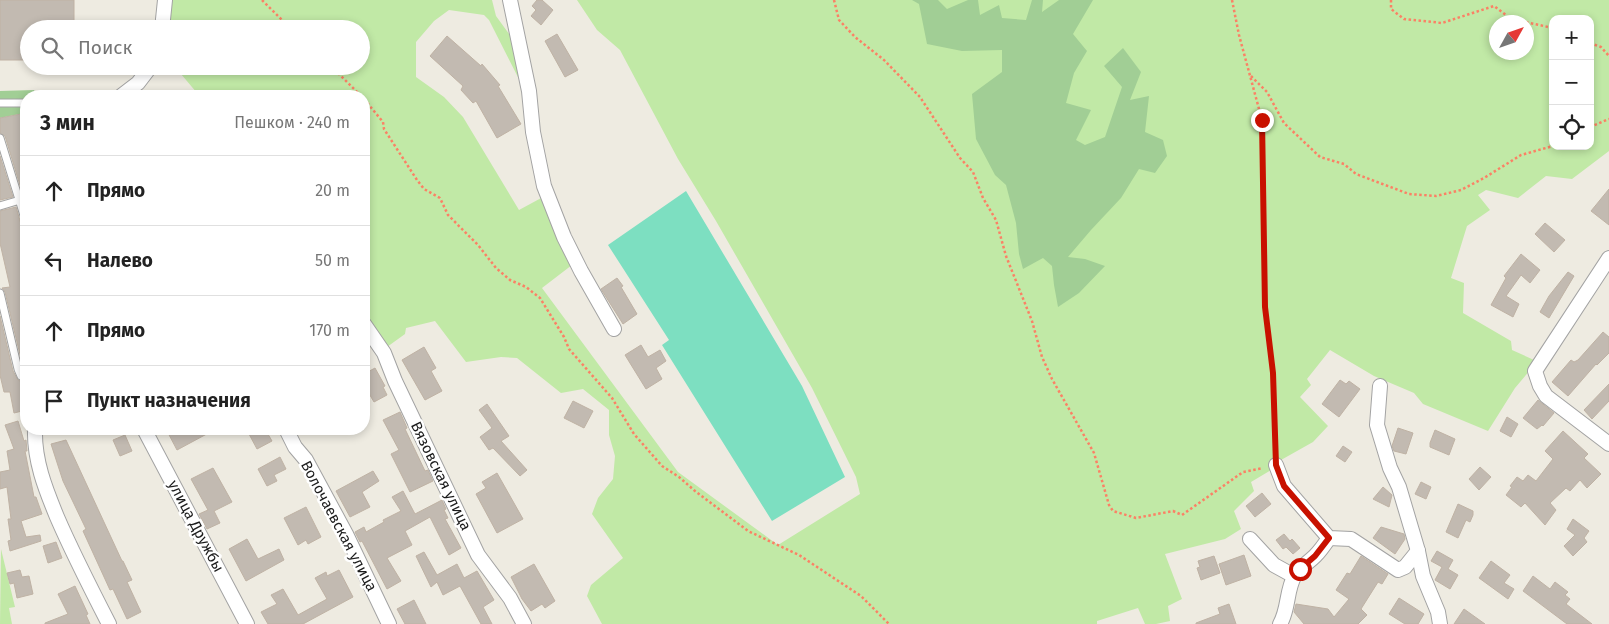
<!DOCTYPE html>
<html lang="ru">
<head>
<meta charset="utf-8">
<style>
	:root { --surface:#fff; --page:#f6f6f6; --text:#222; --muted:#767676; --line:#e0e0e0 }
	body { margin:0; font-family:"Fira Sans",sans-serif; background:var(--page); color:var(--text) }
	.controls { position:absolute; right:15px; top:15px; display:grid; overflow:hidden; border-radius:10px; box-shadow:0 2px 8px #0003 }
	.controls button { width:45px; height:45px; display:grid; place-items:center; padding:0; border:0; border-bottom:1px solid var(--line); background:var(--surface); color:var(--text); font:25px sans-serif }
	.compass { position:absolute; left:1489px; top:15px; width:45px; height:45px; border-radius:50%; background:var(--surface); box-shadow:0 2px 8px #0003; rotate:50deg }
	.stop { position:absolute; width:15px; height:15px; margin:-11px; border:4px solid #c81100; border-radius:50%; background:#fff }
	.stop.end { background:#c81100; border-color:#fff; box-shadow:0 1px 5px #0008 }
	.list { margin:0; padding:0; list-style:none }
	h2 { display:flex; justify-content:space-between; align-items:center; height:65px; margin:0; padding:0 20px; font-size:21px }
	h2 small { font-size:16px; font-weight:400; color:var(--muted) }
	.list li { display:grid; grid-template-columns:32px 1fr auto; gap:15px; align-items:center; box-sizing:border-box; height:70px; padding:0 20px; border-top:1px solid var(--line) }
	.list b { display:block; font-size:19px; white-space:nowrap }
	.list em { font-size:16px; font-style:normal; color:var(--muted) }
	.icon { flex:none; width:28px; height:28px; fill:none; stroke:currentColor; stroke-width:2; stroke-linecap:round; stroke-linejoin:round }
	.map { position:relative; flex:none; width:1609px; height:624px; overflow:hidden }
	.search { position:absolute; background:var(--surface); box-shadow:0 2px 8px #0003; left:20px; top:20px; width:350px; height:55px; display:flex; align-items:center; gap:12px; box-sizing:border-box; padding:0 18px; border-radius:28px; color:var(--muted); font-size:19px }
	.panel { position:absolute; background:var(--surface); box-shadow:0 2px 8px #0003; left:20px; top:90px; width:350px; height:345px; border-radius:20px }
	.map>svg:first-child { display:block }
	.grass { fill:#c1e9a6; fill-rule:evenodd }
	.forest { fill:#a1ce95 }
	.pitch { fill:#7ddfc1 }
	.building { fill:#c2bab1; stroke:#bfb2a4 }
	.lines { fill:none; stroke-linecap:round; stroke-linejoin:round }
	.lane-casing { stroke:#a3a3a3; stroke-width:9 }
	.street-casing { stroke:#a3a3a3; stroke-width:16 }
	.path { stroke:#fb8165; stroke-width:2.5; stroke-dasharray:2.5 2.5; stroke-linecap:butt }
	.lane { stroke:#fff; stroke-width:7 }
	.street { stroke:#fff; stroke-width:14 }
	.route { stroke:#c81100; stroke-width:6 }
	.labels { text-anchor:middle; stroke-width:5; stroke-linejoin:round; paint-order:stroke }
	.street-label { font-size:15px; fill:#1c1c1c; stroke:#fff }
</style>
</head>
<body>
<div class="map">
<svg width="1609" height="624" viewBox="0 0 1609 624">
	<rect width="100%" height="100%" fill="#eeebe1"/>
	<g class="grass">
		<path d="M 169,0 L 492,0 L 496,16 L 515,42 L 524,89 L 489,20 L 484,15 L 449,10 L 434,21 L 416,42 L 416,77 L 444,97 L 463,117 L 519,210 L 543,197 L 572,265 L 542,288 L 678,472 L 778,545 L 860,494 L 856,477 L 812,388 L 716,221 L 678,159 L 620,50 L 597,30 L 577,0 L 1609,0 L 1609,151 L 1572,179 L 1546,176 L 1518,198 L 1486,190 L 1478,195 L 1490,210 L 1467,226 L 1451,278 L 1464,283 L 1463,313 L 1511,341 L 1512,350 L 1534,360 L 1531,369 L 1515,388 L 1488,431 L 1423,404 L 1414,393 L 1374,376 L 1330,350 L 1307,379 L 1311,385 L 1300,397 L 1328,426 L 1313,442 L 1281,460 L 1273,469 L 1251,482 L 1254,491 L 1234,511 L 1241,529 L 1225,539 L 1165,554 L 1182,599 L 1168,606 L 1170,621 L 1156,624 L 1145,624 L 1138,608 L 1097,621 L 1097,624 L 602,624 L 587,596 L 591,585 L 623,558 L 592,514 L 598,498 L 613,479 L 615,456 L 609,435 L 609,410 L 583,389 L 561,393 L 517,358 L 501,357 L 466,362 L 435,321 L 406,328 L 405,334 L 387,347 L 364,313 L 364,258 L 366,246 L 364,242 L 364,96 L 195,96 L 197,93 L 181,74 L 161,66 L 361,66 L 361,29 L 167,29 ZM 1553,19 L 1590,19 L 1590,146 L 1553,146 ZM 1496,22 L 1526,22 L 1526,52 L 1496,52 Z"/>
		<polygon points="1,549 15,607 9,608 12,624 0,624"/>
	</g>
	<g class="forest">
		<polygon points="912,0 938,0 947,9 968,0 978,0 980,15 999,5 1002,18 1026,20 1032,0 1043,0 1042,12 1059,0 1093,0 1073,34 1087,51 1074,73 1066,103 1091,110 1076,140 1085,145 1105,137 1122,87 1104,66 1123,48 1141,72 1130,100 1149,96 1145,132 1163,140 1167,156 1155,173 1139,169 1121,198 1091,230 1068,257 1085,259 1105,266 1079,293 1058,307 1054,285 1052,266 1043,258 1023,269 1019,254 1016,223 1006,185 995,175 976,139 972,94 1002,72 1002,50 962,51 927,44 919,4"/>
		<polygon points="34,90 37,96 26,96 26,134 20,114 0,118 0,91"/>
	</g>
	<polygon class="pitch" points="686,191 802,386 845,477 772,521 662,345 669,340 608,245"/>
	<g class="building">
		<polygon points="0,0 74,0 74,29 29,29 29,60 0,60"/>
		<polygon points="537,0 542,0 553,10 541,25 531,16 536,10 532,6"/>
		<polygon points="557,34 578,70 565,77 545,41"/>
		<polygon points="447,36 481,66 482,64 500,85 498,86 521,124 497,138 476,101 473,103 461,90 463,86 430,56"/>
		<polygon points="21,114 26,134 26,205 5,136 0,133 0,118"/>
		<polygon points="0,156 13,197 0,200"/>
		<polygon points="1609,189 1609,225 1591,211"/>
		<polygon points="16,207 21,224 26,227 23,228 26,243 26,373 23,367 5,292 2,288 10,287 0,243 0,211"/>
		<polygon points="1545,223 1565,240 1554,252 1535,234"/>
		<polygon points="1521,254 1540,270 1530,283 1521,275 1506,296 1519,304 1513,317 1491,305 1506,278 1504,276"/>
		<polygon points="1568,272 1574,276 1549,318 1540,312 1549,296"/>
		<polygon points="617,278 623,286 621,287 637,314 623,324 601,289"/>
		<polygon points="0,316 13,371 18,380 26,384 26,410 14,413 10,392 4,392 0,375"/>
		<polygon points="1603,332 1609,337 1609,353 1597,365 1596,364 1568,396 1552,382 1571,360 1574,362 1578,360"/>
		<polygon points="641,345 648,357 660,350 666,361 656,368 662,379 646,389 625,355"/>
		<polygon points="424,347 436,368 431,371 442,391 425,400 402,360"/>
		<polygon points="375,368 385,386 383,387 387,395 374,402 364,385 364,374"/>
		<polygon points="1340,380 1346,384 1349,381 1360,389 1339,417 1322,404"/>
		<polygon points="1609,384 1609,401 1592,419 1584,410"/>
		<polygon points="1538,400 1554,413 1543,426 1542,425 1537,429 1523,418"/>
		<polygon points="573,401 593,411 584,428 564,418"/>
		<polygon points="487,404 509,436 501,441 527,470 520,476 493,448 489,450 480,437 492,428 479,410"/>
		<polygon points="400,412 407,428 405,429 425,471 428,470 433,481 410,492 391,454 399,450 383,420"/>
		<polygon points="1507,417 1518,424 1511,437 1500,431"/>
		<polygon points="18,421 24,441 26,440 27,451 25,451 34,497 36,497 42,514 21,521 26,537 40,535 41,541 10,551 8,541 11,540 8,519 11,519 7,487 0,489 0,472 10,470 7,451 14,449 5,425"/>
		<polygon points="1398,428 1413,433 1406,454 1394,451 1392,446"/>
		<polygon points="166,429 216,429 177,450"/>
		<polygon points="257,429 265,429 272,441 257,449 249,434"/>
		<polygon points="1435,430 1455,439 1449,455 1430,447 1430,443"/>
		<polygon points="1563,431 1588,454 1584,458 1601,474 1587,488 1580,480 1570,491 1566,488 1550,503 1556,510 1545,525 1525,503 1521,507 1506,495 1512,487 1510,486 1517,477 1523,481 1528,475 1536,481 1553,459 1545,451"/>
		<polygon points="125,435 132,451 120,456 113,440"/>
		<polygon points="66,440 122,561 123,561 132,580 127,582 141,612 127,619 113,589 110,590 83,531 86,529 63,481 51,444"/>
		<polygon points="1343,446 1352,452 1345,462 1336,456"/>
		<polygon points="280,457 286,469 274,475 277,481 267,486 258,469"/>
		<polygon points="1480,467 1491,477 1479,490 1469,479"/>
		<polygon points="213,468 232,502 214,511 220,523 207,529 199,514 208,510 191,479"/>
		<polygon points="373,471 379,481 362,492 370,507 350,517 336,491"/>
		<polygon points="497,473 523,519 497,533 476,494 486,488 482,482"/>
		<polygon points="1421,482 1431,487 1426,499 1415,494"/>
		<polygon points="1383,487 1392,495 1389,507 1373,499"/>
		<polygon points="403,491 415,514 442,500 446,509 444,510 448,518 445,519 461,548 449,555 430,517 405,531 412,545 387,558 401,581 387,589 362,541 360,542 355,532 364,527 366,532 384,522 383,520 401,511 392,497"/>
		<polygon points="1262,493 1271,504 1255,517 1246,506"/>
		<polygon points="1458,504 1473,511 1473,515 1470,522 1466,520 1458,538 1446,532"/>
		<polygon points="306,507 321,537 308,544 306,540 298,545 284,518"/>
		<polygon points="1573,519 1589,531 1584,538 1587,542 1573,556 1564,546 1575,535 1567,529"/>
		<polygon points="1381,527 1404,534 1405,539 1395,554 1373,538"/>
		<polygon points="1284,534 1290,541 1292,539 1300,548 1293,554 1286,547 1283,549 1276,540"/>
		<polygon points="247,539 258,559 279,549 284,560 246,581 229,549"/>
		<polygon points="56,542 62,558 48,563 43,546"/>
		<polygon points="1437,551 1453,560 1448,569 1458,575 1450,589 1435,580 1442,567 1431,561"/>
		<polygon points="424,552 437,575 457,564 464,578 477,571 494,600 483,607 492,624 481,624 460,586 443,595 437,582 431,587 416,556"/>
		<polygon points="1244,555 1251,576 1226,585 1219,564"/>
		<polygon points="1214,556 1220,573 1201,580 1197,568 1200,567 1198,561"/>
		<polygon points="1361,556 1388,574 1382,584 1378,582 1361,609 1367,615 1358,624 1304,624 1294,612 1296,604 1328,609 1334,617 1349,599 1336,590 1347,573 1350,574"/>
		<polygon points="1491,561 1510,575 1504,583 1514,589 1508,599 1479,578"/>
		<polygon points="534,564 555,601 545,608 542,604 531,611 522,599 511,577"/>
		<polygon points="20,570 22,577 29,576 33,594 17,598 14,583 10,584 7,573"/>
		<polygon points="339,570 353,597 303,624 268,624 261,612 277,604 271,595 283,589 298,615 327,599 315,578 326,572 327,576"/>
		<polygon points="1533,576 1550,589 1555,582 1568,592 1565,595 1570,599 1566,604 1592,624 1567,624 1523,591"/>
		<polygon points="75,586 88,614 86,615 90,624 45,624 45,623 68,614 58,594"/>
		<polygon points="1399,598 1424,614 1418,624 1405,624 1389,614"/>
		<polygon points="414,600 426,624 405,624 397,609"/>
		<polygon points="1229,604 1236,624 1196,624 1196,623 1220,614 1218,608"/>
		<polygon points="1464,609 1485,624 1454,624"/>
	</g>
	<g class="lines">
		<g class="lane-casing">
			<g id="lane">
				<polyline points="0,103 26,103"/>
				<polyline points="0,138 26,222"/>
				<polyline points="0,206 20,200"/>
				<polyline points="0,293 18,369 21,376 26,379"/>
			</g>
		</g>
		<g class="street-casing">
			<g id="street">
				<polyline points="510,0 529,91 533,132 544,186 564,237 581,271 614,329"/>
				<polyline points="162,29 165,0"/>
				<polyline points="121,96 138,83 151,66"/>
				<polyline points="1609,258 1535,371 1540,386 1546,396 1609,444"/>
				<polyline points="364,324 384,353 395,381 478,555 510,598 524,624"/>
				<polyline points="1380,386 1377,425 1390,468 1399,487 1418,551 1423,576 1438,612 1440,624"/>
				<path d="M 35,429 C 34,460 45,488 57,517 C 73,554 91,589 109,624"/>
				<polyline points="144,429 247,624"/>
				<polyline points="286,429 295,447 306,460 346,534 389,624"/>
				<polyline points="1276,465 1284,486 1329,538 1351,539 1398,570 1405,567 1418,551"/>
				<polyline points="1250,539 1274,565 1294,576"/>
				<path d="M 1280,624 C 1289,609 1286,590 1295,575 C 1300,567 1308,563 1315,556 C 1320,551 1325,544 1329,538"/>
			</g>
		</g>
		<g class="path">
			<polyline points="262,0 291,29"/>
			<polyline points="834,0 839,20 855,37 884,60 920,97 960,158 973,172 983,198 996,220 1006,256 1032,321 1042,357 1052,379 1094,453 1109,505 1113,511 1136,518 1173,511 1182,515 1243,472 1263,468"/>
			<polyline points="1232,0 1239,35 1262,120 1265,307 1273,373 1276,452"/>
			<polyline points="1391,0 1391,9 1404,19 1442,23 1494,6 1511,19 1553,28"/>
			<polyline points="1590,43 1601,47 1609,56"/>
			<polyline points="331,66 361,96"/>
			<polyline points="1251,76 1267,92 1284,123 1320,157 1344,164 1356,174 1409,194 1436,196 1461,190 1484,178 1521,155 1553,146"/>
			<polyline points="364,99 383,122 384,129 417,180 424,189 440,198 448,215 478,245 496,268 510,280 526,287 540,298 564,337 569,349 612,398 634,434 662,466 679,477 695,491 748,531 799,555 861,596 889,624"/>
			<polyline points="1590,127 1609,119"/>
		</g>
		<use href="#lane" class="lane"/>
		<use href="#street" class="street"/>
	</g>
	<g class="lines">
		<polyline class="route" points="1262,120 1265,307 1273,373 1276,465 1284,486 1329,538 1315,556 1300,569"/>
	</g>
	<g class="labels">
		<g class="street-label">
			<text transform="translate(441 476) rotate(64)" y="5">Вязовская улица</text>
			<text transform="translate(196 526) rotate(62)" y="5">улица Дружбы</text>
			<text transform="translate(339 526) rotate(62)" y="5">Волочаевская улица</text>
		</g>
	</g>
</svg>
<div class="controls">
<button>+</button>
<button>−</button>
<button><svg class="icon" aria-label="locate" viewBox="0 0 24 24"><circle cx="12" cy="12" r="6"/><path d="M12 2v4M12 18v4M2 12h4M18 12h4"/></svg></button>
</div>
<svg class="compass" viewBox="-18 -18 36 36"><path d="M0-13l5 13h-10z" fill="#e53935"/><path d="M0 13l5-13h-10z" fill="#767676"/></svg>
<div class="stop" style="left:1300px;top:569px"></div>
<div class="stop end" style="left:1262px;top:120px"></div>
<div class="search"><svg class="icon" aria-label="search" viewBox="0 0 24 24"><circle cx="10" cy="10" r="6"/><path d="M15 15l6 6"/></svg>Поиск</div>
<section class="panel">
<h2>3 мин<small>Пешком · 240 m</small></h2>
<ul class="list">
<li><svg class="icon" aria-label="ahead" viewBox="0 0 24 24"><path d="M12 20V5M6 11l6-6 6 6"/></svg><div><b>Прямо</b></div><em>20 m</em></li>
<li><svg class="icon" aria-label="left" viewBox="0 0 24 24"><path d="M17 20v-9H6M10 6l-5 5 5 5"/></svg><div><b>Налево</b></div><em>50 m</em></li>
<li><svg class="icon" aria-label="ahead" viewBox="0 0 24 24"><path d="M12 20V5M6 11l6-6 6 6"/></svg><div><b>Прямо</b></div><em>170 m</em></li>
<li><svg class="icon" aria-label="arrive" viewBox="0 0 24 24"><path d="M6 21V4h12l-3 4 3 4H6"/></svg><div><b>Пункт назначения</b></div></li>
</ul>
</section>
</div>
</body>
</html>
